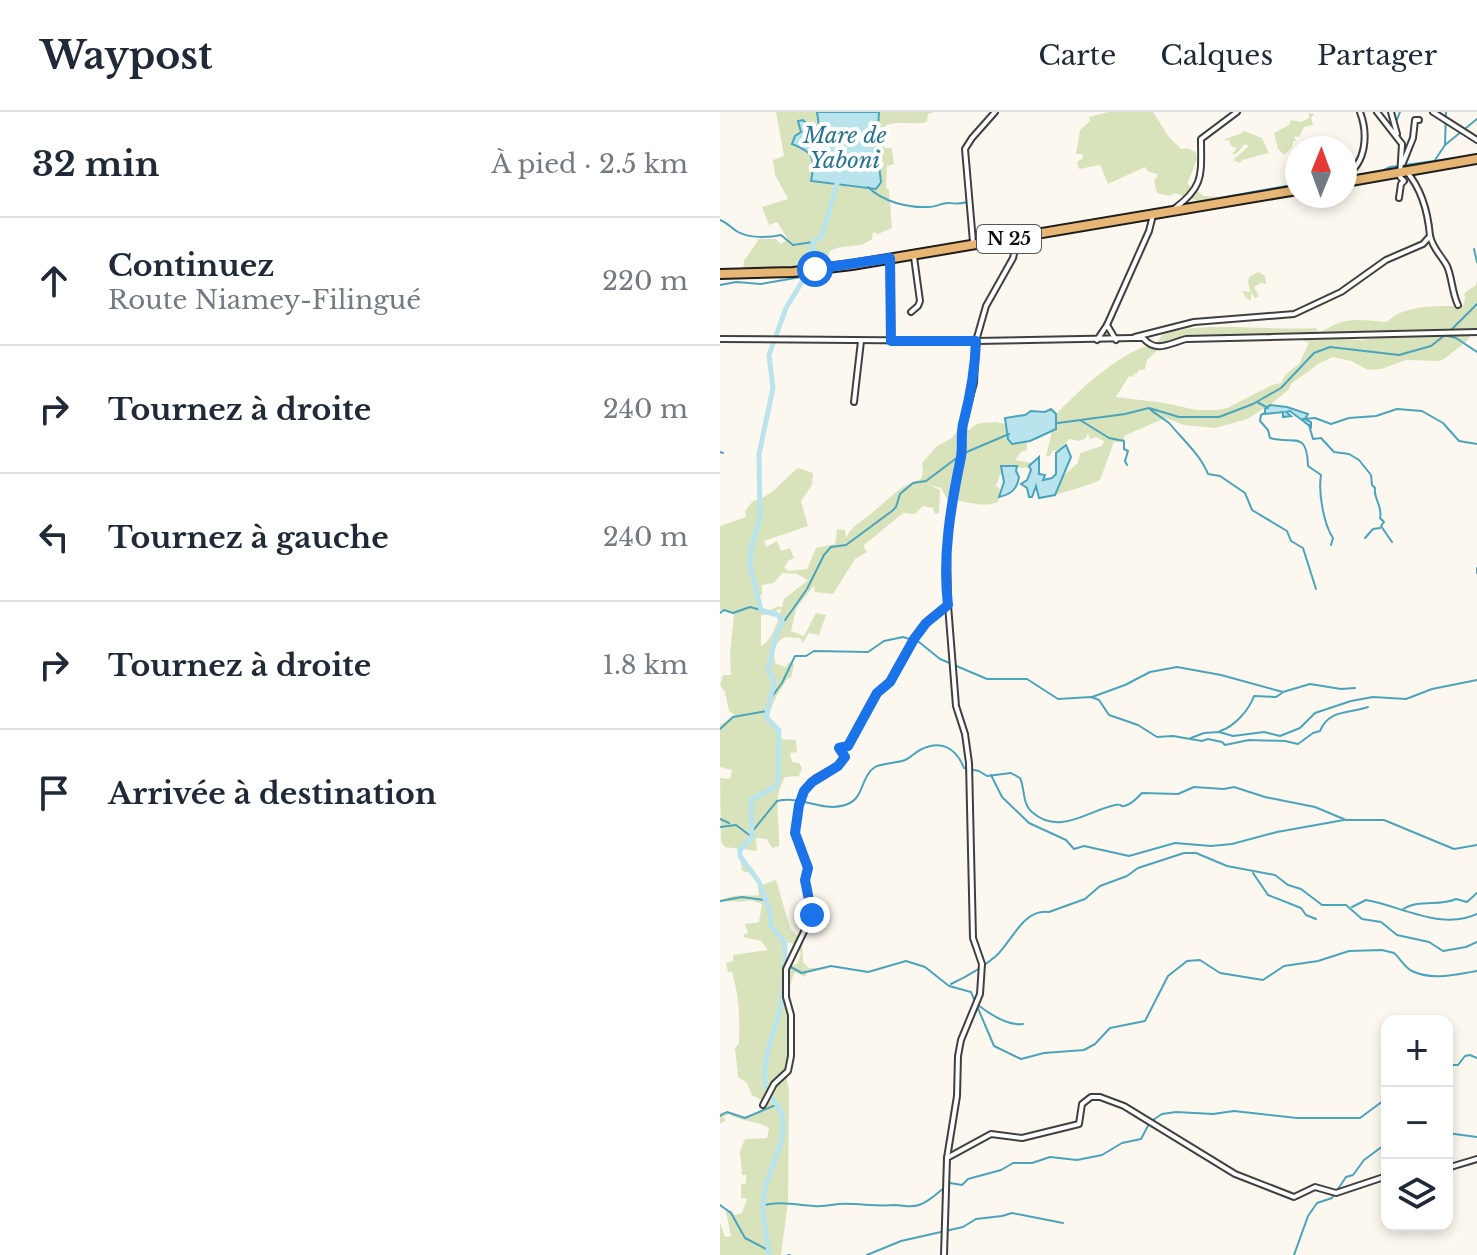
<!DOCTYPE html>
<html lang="fr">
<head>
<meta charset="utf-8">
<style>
	:root { --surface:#fff; --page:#f2f2f3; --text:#1f2937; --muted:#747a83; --line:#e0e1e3 }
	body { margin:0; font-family:"Libre Baskerville",serif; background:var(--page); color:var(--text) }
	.controls { position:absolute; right:24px; bottom:24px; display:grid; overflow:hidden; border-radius:16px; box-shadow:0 4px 12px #0003 }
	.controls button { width:72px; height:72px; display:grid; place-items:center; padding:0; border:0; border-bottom:2px solid var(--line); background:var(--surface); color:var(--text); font:40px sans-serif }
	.compass { position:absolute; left:565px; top:24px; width:72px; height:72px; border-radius:50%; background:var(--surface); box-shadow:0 4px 12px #0003; rotate:1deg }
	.stop { position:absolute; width:24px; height:24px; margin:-18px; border:6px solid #1a73e8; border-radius:50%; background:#fff }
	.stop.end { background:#1a73e8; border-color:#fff; box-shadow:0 2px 8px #0008 }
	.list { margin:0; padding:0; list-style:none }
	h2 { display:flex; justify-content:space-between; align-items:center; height:104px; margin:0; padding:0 32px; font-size:34px }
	h2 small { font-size:26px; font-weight:400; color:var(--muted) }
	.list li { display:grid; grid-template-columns:52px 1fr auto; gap:24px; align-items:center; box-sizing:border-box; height:128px; padding:0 32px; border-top:2px solid var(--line) }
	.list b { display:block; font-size:30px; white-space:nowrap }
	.list p { margin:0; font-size:26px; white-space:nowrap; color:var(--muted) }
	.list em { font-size:26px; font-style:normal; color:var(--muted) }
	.icon { flex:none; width:44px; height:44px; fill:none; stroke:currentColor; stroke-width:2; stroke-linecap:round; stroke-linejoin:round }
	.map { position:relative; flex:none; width:757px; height:1143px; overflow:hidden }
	header { display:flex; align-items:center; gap:48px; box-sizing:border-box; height:112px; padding:0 40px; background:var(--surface); border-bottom:2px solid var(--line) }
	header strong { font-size:38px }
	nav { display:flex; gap:44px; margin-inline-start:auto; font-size:28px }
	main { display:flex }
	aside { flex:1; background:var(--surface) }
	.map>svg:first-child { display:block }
	.green { fill:#d8e3bc; fill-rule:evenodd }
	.water { fill:#b9e4ee; stroke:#49a4bc; stroke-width:2 }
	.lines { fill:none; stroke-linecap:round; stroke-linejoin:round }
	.stream { stroke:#49a4bc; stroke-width:2 }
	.river { stroke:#b9e4ee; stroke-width:5 }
	.minor-casing { stroke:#404040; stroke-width:8 }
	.primary-casing { stroke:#1e1e1e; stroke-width:12 }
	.minor { stroke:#fff; stroke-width:4 }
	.primary { stroke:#e8b674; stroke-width:8 }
	.route { stroke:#1a73e8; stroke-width:10 }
	.labels { text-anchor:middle; stroke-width:8; stroke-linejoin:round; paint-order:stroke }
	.shield { fill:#fff; stroke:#565656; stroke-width:2 }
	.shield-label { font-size:18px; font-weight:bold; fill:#0d0d0d }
	.water-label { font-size:22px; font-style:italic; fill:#26748f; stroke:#fff }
</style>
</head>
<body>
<header>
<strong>Waypost</strong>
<nav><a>Carte</a><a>Calques</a><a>Partager</a></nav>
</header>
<main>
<aside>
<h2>32 min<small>À pied · 2.5 km</small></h2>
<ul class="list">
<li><svg class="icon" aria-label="ahead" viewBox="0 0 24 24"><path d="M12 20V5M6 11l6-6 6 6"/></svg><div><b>Continuez</b><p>Route Niamey-Filingué</p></div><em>220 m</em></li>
<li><svg class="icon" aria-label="right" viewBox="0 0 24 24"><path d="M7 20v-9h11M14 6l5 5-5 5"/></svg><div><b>Tournez à droite</b></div><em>240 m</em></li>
<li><svg class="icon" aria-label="left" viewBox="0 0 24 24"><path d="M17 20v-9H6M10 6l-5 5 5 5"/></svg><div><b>Tournez à gauche</b></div><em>240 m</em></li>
<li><svg class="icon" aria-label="right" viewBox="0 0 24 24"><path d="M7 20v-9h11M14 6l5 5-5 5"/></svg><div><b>Tournez à droite</b></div><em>1.8 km</em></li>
<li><svg class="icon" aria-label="arrive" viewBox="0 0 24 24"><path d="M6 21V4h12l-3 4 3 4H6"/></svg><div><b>Arrivée à destination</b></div></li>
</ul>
</aside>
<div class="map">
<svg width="757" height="1143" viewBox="0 0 757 1143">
	<rect width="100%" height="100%" fill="#fdf8ef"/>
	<g class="green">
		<path d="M 56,0 L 97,0 L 99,14 L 96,21 L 79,10 L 81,20 L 75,34 L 84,35 C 99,52 106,70 130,75 C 139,77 147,74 156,77 L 161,70 L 157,35 L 159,0 L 214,0 L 208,2 L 207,10 C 193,13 180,9 166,13 L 164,36 L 172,36 L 174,52 L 167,54 L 166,76 L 169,78 L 172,116 L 158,122 L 153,120 L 152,127 C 138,138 125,131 110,139 L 108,145 L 110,154 L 60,159 L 23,158 L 24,149 L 39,127 L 56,127 L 61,132 L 68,127 L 57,110 L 49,113 L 42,95 L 68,87 L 55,63 L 53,48 L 64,44 Z"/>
		<polygon points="388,0 433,0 449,25 461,37 467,36 476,40 477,48 467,72 484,84 500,85 500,87 481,90 455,81 450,84 437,81 434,68 437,65 437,62 429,60 425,55 388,72 380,53 359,57 357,50 363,46 362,42 356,42 360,18 370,9 369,5"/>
		<polygon points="589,1 594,2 591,6 593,13 584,15 579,25 574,24 576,29 573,29 572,35 564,43 558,37 554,21 569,13 571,8 581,10 589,6"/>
		<polygon points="524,19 542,26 549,41 522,48 520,51 513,48 529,34 525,32 516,42 512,42 517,36 511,34 509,28 505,29 505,27 520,22"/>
		<polygon points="539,160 545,164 546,172 541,171 534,175 539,184 535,186 531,181 531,188 527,187 522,179 530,180 528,169 530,164"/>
		<path d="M 757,167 L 757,216 L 746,230 L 724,247 L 719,249 L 686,248 L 661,257 L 648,258 L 631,249 L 613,245 L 600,251 L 572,271 L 568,278 L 550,293 L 527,307 L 495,316 L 464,313 L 443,305 L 443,307 L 404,324 L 405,330 L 394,330 L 380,368 C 366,375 350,378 335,383 L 342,365 L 358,351 L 360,341 L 382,334 L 384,329 L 376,325 L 370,327 L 368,321 L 365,327 L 359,329 L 349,327 L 339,339 L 333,338 L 330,344 L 326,344 L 332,319 L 336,317 L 336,302 C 362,276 400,239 437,231 L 442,223 C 476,208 554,219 596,216 L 598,220 C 607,218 613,212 622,210 C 636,206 652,209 667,210 C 684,192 719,194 743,194 C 749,179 736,186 756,173 ZM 663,219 L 670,223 L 642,228 L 600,226 L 598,222 ZM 546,223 L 571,223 L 589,231 L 579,252 L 566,262 L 561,271 L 552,273 L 507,296 L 497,298 L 476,298 L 445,291 L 396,285 L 409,264 L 413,265 L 414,261 L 416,263 L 418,259 L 425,257 L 427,248 L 440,236 L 461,225 L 529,226 Z"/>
		<path d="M 276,310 L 285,312 L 289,327 L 301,331 L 307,329 L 307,338 L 301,340 L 295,348 L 314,351 L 309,354 L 310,356 L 282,355 L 284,363 L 280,363 L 276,374 L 280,377 L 278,390 C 261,397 246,387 228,389 L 221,376 L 207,372 L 220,378 L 219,401 L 215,402 L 213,396 L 203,394 L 195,402 L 183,401 L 143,434 L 147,440 L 135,447 L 113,482 L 95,480 L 94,473 L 76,497 L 71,519 L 84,524 L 96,501 L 106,503 L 99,523 L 89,521 L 83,531 L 80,526 L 65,525 C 54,531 52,541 56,552 L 66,555 L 68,551 L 74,552 L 71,566 L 68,566 C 59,579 53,588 49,605 L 61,617 L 60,627 L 76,628 L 77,640 L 70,641 L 72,650 L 79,651 L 82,656 L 79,664 L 65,665 C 52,687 60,709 59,734 L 52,736 L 47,727 L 36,726 L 37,739 L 21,737 C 21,750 27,749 33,757 C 35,760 39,768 41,773 L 56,768 L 70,816 L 82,829 L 83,850 L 89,856 L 108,856 L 87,860 L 85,865 L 75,860 C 64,879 76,908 73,931 C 71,947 63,960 69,976 L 68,1090 L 61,1143 L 0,1143 L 0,1111 L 5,1125 L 11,1124 L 6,1100 L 11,1098 L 15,1103 L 22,1101 L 27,1087 L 21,1086 L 21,1073 L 26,1071 L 26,1063 L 22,1063 L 20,1039 L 25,1027 L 47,1026 L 49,1016 C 36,1008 20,1010 9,1002 L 3,1005 L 6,1008 L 0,1012 L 0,1001 C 15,995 28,1017 43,994 L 41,988 L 32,983 L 27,971 L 18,965 L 15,936 L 19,931 C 20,907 19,883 12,860 L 8,860 L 6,851 L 13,849 L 13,843 L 48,838 L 41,829 L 24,825 L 24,822 L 28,821 L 25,812 L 39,810 L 42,792 L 30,788 C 21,792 11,787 0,791 C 9,780 26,785 39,783 L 37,769 L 31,761 L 22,759 L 19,737 L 5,735 L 1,729 L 0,666 L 10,667 L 12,658 L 0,655 L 0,613 L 15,603 L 9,599 L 5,580 L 0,573 L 3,563 L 11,563 L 10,541 L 14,503 L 5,497 L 0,499 L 0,414 L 26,405 L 25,399 L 33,389 C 53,385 62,368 78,356 L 93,361 L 92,373 L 81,389 L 88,414 L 44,429 L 46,435 L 57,429 L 61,439 L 70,436 L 74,446 L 68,449 L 64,456 L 69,459 L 87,457 L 96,436 L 115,432 L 117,417 L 125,418 L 126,426 C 132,413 143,409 153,400 C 169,387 180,373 201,367 L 203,360 L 202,351 L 217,334 L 232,326 L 237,319 L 250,318 C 256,309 266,311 276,310 ZM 62,461 L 77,462 L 88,468 L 64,487 L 62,495 L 58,494 L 49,499 L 37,492 L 36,486 L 42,483 L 42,473 L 54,471 ZM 59,497 L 61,497 C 58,509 52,529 41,534 L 41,503 L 52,503 ZM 67,830 L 77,833 L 81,842 L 77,852 L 71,854 L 67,852 Z"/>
	</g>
	<g class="water">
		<path d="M 97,0 L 159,0 L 157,35 L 161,70 L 156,77 L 91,69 C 96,45 93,40 72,32 L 75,24 L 81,20 L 78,9 L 83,8 L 88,13 L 88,17 L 96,20 L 99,14 Z"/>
		<polygon points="550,293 567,295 588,302 585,307 591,310 591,315 570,299 566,300 571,304 563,305 563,300 545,302 545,297"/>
		<polygon points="331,297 336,302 336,317 310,329 292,332 288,327 285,306 305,303 311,299 325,300"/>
		<polygon points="346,333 351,345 335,383 319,386 316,374 312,385 309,385 307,376 301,372 307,368 311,358 309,354 319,345 319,362 325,363 323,368 332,366 336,362 336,341"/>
		<path d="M 281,354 L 297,354 L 296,359 L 299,365 C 297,377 292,382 279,385 L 284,370 Z"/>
	</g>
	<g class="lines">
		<g class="stream">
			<polyline points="676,10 680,0"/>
			<polyline points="725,33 757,7"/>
			<polyline points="715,48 725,33 726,0"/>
			<polyline points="629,64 660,60 670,55 744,45"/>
			<path d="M 148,75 C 163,90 188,96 209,95 C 216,95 222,91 228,91 C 236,91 238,93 247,90"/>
			<polyline points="500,86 577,72"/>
			<path d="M 0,108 C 8,111 11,116 18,120 C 29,126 48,126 61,123 L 73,133 L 93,130"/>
			<polyline points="754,137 757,150"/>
			<polyline points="0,173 16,170 41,172 87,164"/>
			<polyline points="730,219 757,192"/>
			<polyline points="724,223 736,226 757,240"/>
			<polyline points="0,229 12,229"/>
			<polyline points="537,290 548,296"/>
			<path d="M 430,297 C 436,303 447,308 450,312 C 462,327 480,342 488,362 L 500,364 L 525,381 L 532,398 L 567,419 L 571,429 L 583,436 L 596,477"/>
			<path d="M 545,301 L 541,303 L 540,309 L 548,318 L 550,326 C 573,333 587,317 588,354 L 601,363 C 598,381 604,413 613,426 L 611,433"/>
			<polyline points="583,307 595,306 611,312 629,306 656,304 677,297 702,299 723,311 739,329 757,332"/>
			<polyline points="360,308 389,326 404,329 404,337 408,339 405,349 407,353"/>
			<polyline points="338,311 405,302 429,296 459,305 499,305 533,292 561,276 594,241 610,235 679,243 711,234 725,223"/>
			<path d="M 589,313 L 593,327 L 601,326 L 614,340 L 629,342 L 639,348 L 651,363 L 652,373 L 655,376 C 653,386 663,394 660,406 L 664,410 L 661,414 L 672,430"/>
			<polyline points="0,340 3,341"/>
			<polyline points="645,426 653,417 660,416"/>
			<polyline points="757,456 757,461"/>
			<polyline points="0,501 4,498 13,501 30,495 41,498"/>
			<polyline points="63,511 87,477 104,443 111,435 126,433 172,399 176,395 180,382 193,371 206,369 242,342 289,322"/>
			<polyline points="372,585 405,573 430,560 457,555 501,563 563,580 590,572 621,577 635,576"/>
			<path d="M 48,590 L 62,571 L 75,544 L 86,544 L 94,539 L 148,540 L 164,529 L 183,525 L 199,530 L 220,547 L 267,567 L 307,567 L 338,587 L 371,585 L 379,588 L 389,603 L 418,613 L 437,625 L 453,624 L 482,629 L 488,627 L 502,630 L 505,633 L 529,628 L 565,629 L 578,632 L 593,621 L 600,619 C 609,597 629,602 648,595"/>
			<polyline points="0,617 13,605 47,599"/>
			<path d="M 500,619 C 514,615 529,598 534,584 L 556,585 L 562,581"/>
			<polyline points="471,626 484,621 499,620 513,624 544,620 560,624 580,616 595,601 631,589 653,585 686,587 712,577 757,568"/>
			<polyline points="271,663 282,685 309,711 346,728 354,737 364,734 409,744 455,731 491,734 512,732 557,720 624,708"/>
			<polyline points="0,707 9,711"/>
			<polyline points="0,715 16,713 32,725"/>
			<path d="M 31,721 L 57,689 C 84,683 105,703 130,691 C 143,685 142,663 155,655 C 160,652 177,651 185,648 C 192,645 194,641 200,638 C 221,627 236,636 244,656 L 259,659 L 267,664 L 291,661 L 300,666 C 305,676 302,692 312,700 C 339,724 367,699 395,693 C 405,691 398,697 407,693 C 413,691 418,685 422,681 L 458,682 L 474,675 L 504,677 L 514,675 L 545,685 L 595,695 L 626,708 L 664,708 L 734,737 L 757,733"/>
			<polyline points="533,761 548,783 581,796 586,803 596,807"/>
			<polyline points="0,789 22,785 44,788"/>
			<path d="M 632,795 L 646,788 C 681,794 722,819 757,802"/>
			<path d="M 682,798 C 699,786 719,795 736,787 L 747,790 L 757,781"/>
			<path d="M 65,852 L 82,861 L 111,854 L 148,860 L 186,849 L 205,855 L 229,874 L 251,880 L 274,934 L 301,947 L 324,941 L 364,938 L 375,932 L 390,916 L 425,909 L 448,864 L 467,849 L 480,848 L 500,861 L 543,868 L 564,854 L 598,849 L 629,839 L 662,838 L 674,841 C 680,846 685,856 692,859 C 712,869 737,862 757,859"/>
			<path d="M 231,872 C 246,865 263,855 276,844 C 292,830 303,796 329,800 L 365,787 L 380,774 L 407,764 L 418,756 L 464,741 L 476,741 L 507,754 L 555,763 L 568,773 L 581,777 L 602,793 L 626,793 L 642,807 L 661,810 L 677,823 L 709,830 L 723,839 L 746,835 L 757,830"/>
			<path d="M 258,893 C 271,903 289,914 303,912"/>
			<polyline points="727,953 738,953 745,944 750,943 757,946"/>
			<polyline points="0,1004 7,1000 25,1006 58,992"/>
			<polyline points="727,1021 757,1025"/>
			<polyline points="0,1093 11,1101 25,1126 48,1138"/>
			<path d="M 44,1093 C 60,1089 77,1093 94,1094 C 103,1095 111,1093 119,1092 C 139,1091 156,1095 175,1093 C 183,1093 190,1096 199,1093 C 211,1089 219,1079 230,1071 L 242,1073 L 248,1067 L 281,1058 L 293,1051 L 312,1051 L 330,1045 L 357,1048 L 382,1043 L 402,1031 L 421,1027 L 430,1010 L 442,1002 L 456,1000 L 493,1002 L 514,999 L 577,1006 L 640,1006 L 667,986"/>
			<polyline points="68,1143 70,1143"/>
			<polyline points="147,1143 181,1129 243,1115 256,1107 282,1104 292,1101 343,1111"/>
			<polyline points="574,1143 588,1104 597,1091 612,1086 626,1065 633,1063 644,1048 667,1031"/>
		</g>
		<g class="river">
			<polyline points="89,156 93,130 102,124 118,68"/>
			<path d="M 49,1143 C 47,1123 41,1103 44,1082 C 48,1059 61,1042 63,1018 C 66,992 46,988 45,969 C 42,942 57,917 61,892 C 65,872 65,851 65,831 L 51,814 L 50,801 L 39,770 L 20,744 L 20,738 L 32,725 L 31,688 L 55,675 L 58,669 L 59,619 L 46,605 L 54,570 L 48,558 L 56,522 L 63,511 L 58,503 L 41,498 L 30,453 L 32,431 L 40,406 L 39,342 L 53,276 L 49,243 L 66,196 L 88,160"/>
		</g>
		<g class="minor-casing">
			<g id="minor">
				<polyline points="657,0 682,32 680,65 684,69 681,72 679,86"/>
				<polyline points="671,0 677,22"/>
				<polyline points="713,0 757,28"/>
				<polyline points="683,51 693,26 695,8 699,8"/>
				<path d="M 625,64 C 647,51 648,21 640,0"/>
				<path d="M 454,97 C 485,74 481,62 481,27 L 517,0"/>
				<path d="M 710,124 C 713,137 721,143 727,154 C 732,165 732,181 738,193"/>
				<polyline points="253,130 245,37 252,26 275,0"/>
				<polyline points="170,149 171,228"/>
				<polyline points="191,200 198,194 200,189 194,145"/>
				<polyline points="387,213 396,228"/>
				<path d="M 415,225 L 474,210 L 574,202 L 621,180 L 666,148 L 703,132 L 710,124 C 708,101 702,77 686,59"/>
				<path d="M 0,227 L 256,229 L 413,226 L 423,226 C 436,241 448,232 466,227 L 757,220"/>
				<polyline points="377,228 387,213 429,119 433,103"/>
				<polyline points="134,290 141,229"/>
				<polyline points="43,993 54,972 68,959 71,944 71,903 66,885 66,857 92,803 85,768 88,756 75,721 79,693 84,679 96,666 118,654 125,645 119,636 128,634 157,581 170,570 194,527 206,511 228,493 227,435 233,383 242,342 242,315 254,271 256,229 266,194 293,146 298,125"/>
				<polyline points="227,1046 271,1022 302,1026 359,1012 362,992 371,985 380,985 404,994 515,1062 574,1085 595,1075 616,1081 667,1064"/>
				<polyline points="727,1056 757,1047"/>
				<polyline points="224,1143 227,1046 237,984 238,944 241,928 260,882 262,852 253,826 249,651 245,622 236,594 228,493"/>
			</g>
		</g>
		<g class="primary-casing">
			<g id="primary">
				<polyline points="625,70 757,47"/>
				<polyline points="0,162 73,160 132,153 577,78"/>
			</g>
		</g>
		<use href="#minor" class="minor"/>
		<use href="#primary" class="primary"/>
	</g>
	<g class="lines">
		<path class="route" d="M 92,803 L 85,768 L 88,756 L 75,721 L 79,693 L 84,679 L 92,670 L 118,654 L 125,645 L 119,636 L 128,634 L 157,581 L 170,570 L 194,527 L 206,511 L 228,493 C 222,444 231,393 241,345 C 243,333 240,320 244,308 C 251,281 255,257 256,229 L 171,229 L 170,146 L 95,157"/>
	</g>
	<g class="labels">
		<rect class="shield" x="257" y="113" width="64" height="28" rx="6"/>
		<g class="shield-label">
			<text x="289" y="133">N 25</text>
		</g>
		<g class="water-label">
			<text x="125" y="31">Mare de<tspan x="125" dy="25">Yaboni</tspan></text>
		</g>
	</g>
</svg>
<div class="controls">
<button>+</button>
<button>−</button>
<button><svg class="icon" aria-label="layers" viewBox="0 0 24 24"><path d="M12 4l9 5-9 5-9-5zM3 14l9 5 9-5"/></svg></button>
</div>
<svg class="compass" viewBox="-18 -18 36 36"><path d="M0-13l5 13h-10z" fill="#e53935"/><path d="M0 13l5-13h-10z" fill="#747a83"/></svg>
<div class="stop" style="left:95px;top:157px"></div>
<div class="stop end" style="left:92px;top:803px"></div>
</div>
</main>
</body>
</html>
